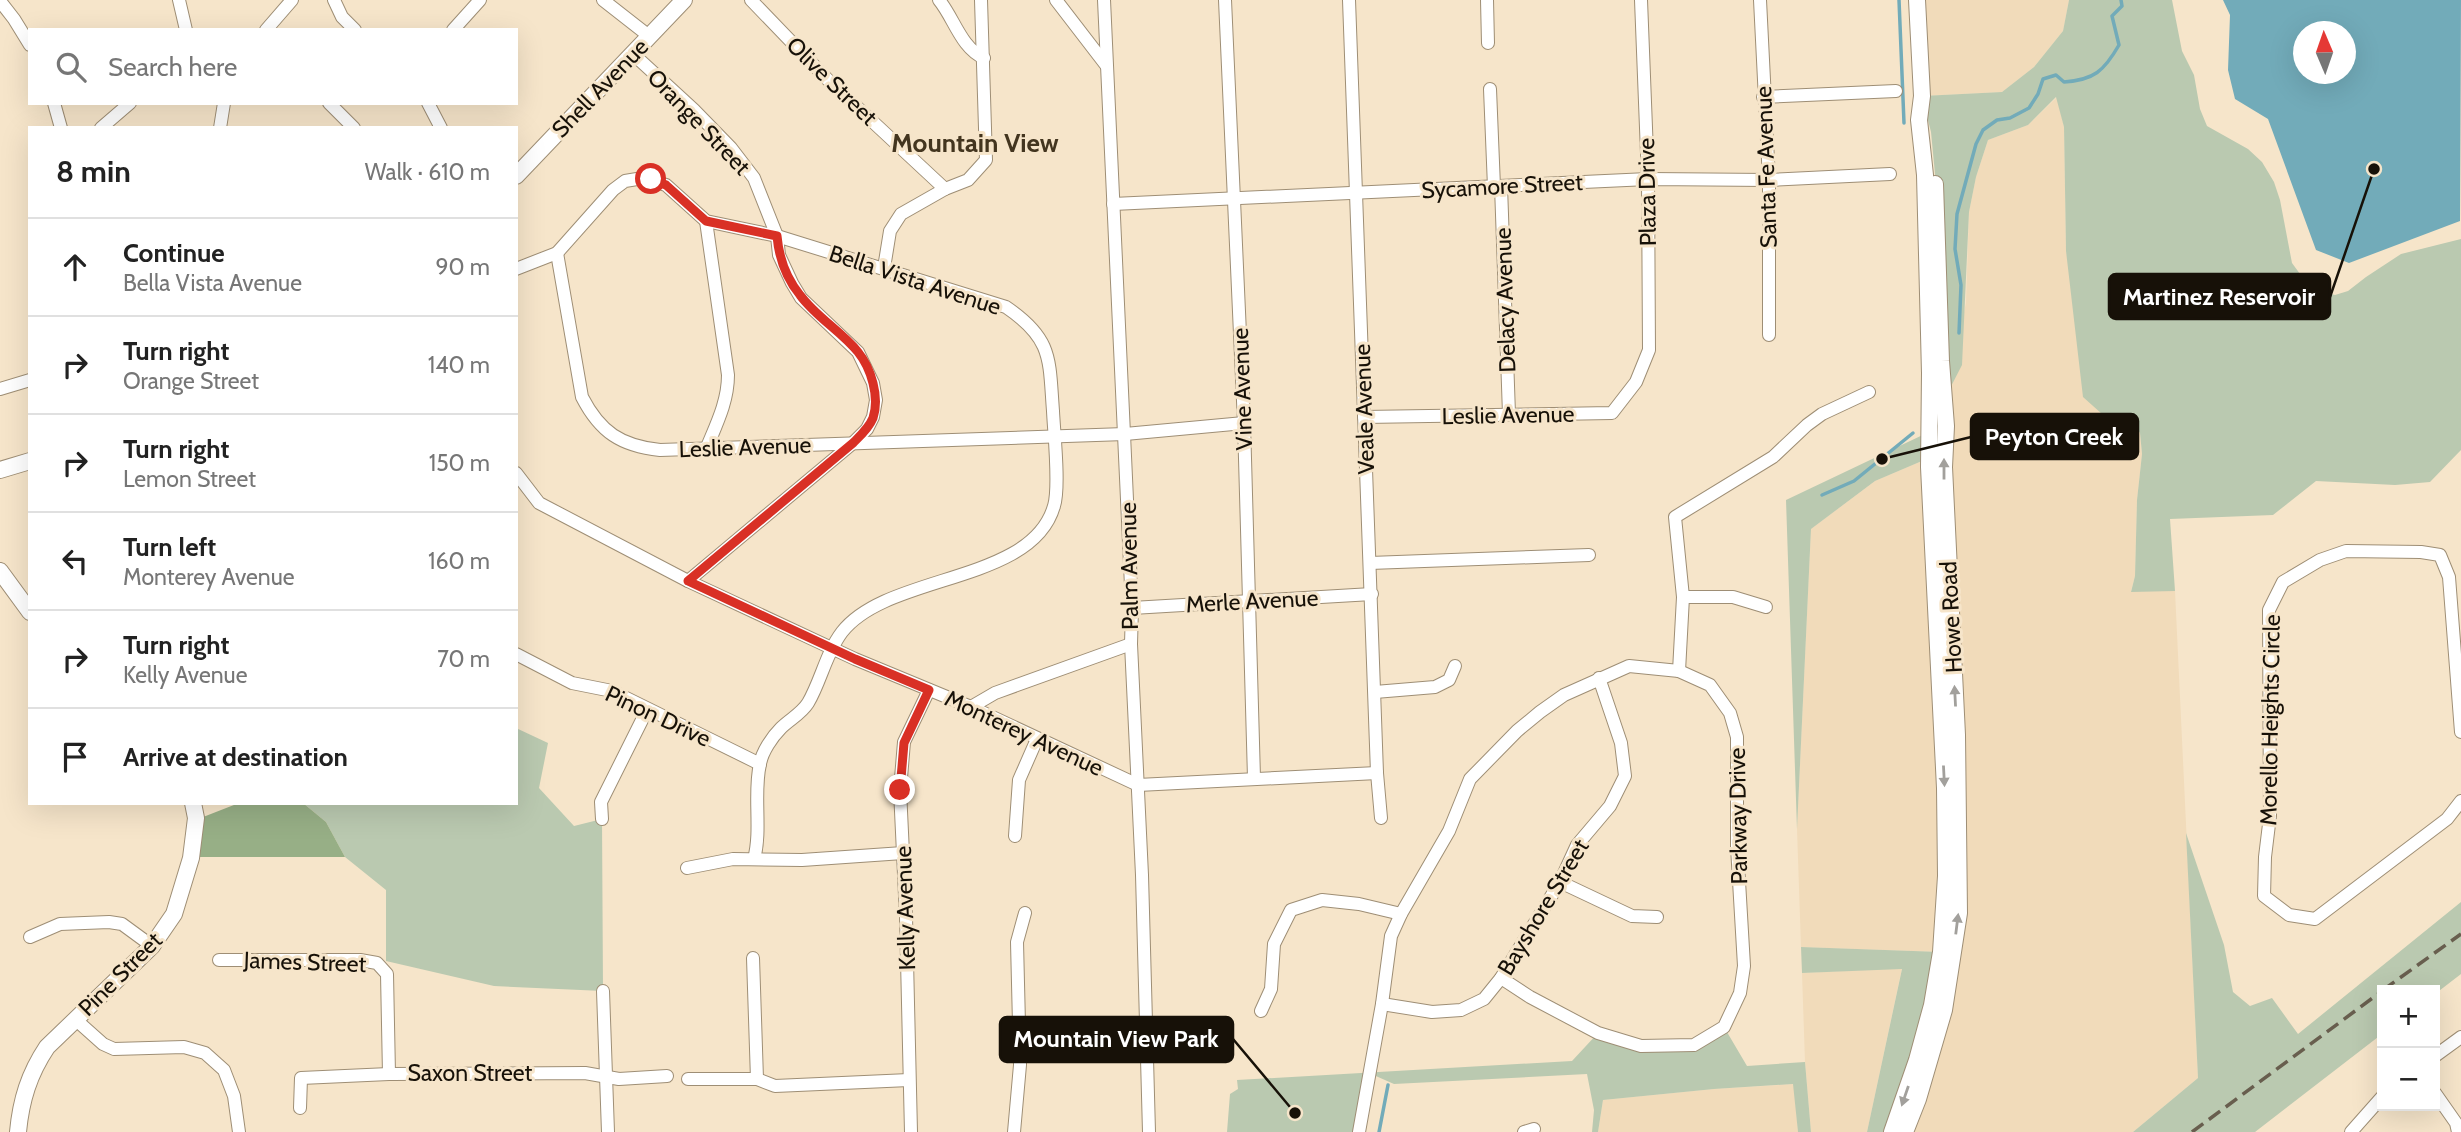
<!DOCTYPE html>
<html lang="en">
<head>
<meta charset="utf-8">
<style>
	:root { --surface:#fff; --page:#f2f2f2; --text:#222; --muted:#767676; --line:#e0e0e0 }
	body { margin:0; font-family:Cabin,sans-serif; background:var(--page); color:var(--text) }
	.controls { position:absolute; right:21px; bottom:21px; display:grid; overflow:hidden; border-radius:0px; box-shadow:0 7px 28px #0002 }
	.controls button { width:63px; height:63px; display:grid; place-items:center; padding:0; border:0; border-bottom:2px solid var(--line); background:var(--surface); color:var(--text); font:35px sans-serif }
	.compass { position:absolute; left:2293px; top:21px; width:63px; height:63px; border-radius:50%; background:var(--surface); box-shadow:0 7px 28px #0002; rotate:358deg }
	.stop { position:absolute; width:21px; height:21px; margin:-16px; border:5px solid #d93025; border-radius:50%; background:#fff }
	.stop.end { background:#d93025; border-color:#fff; box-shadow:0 2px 7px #0008 }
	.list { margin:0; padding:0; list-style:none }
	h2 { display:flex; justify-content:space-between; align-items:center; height:91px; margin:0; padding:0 28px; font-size:30px }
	h2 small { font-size:23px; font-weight:400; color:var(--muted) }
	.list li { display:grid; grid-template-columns:46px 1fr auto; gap:21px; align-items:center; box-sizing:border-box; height:98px; padding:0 28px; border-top:2px solid var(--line) }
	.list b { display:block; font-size:26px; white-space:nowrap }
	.list p { margin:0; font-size:23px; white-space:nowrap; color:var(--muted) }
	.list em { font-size:23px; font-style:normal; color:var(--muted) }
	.icon { flex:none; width:38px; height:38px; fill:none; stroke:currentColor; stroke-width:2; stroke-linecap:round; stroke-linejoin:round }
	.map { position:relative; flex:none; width:2461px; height:1132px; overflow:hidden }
	.search { position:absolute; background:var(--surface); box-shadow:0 7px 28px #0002; left:28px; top:28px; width:490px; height:77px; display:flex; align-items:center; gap:18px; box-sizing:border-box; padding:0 24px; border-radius:0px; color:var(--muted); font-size:26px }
	.panel { position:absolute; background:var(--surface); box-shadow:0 7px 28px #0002; left:28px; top:126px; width:490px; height:679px; border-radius:0px }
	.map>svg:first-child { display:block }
	.built { fill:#f1dbba }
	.green { fill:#bac9b0 }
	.forest { fill:#97af86 }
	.water { fill:#72abb9; fill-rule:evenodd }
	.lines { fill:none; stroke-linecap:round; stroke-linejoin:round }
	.stream { stroke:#72abb9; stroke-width:3.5 }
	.minor-casing { stroke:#9e8e75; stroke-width:14 }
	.tertiary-casing { stroke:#9e8e75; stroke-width:18 }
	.minor { stroke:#fff; stroke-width:12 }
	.tertiary { stroke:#fff; stroke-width:16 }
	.rail { stroke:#685e4e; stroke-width:3.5; stroke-dasharray:14 7; stroke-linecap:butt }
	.oneway { fill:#a2a09c }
	.route { stroke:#d93025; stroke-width:9 }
	.labels { text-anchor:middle; stroke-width:6; stroke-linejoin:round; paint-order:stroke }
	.street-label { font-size:23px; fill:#171108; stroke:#f6e5ca }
	.quarter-label { font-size:26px; font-weight:bold; fill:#43351f; stroke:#f6e5ca }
	.leader { fill:none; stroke:#171108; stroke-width:2.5 }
	.callout-dot { fill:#171108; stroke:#f6e5ca; stroke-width:2.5 }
	.callout { fill:#171108; stroke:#171108; stroke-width:2.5 }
	.callout-label { font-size:24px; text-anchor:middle; font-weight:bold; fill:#fff }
</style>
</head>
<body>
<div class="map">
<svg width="2461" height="1132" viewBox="0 0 2461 1132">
	<rect width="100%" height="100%" fill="#f6e5ca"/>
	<g class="built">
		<polygon points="1917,0 2069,0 2063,31 2034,67 2002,92 1922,96"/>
		<polygon points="2057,97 2064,127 2066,251 2102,414 2117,413 2130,418 2140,433 2142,454 2137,500 2135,576 2131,591 2175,591 2198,1078 2133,1132 1905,1132 1938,1030 1945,398 1966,303 1969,212 1976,177 1988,140 2028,125"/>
		<polygon points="1929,458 1945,788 1941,952 1801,947 1797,829 1811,529 1875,481"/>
		<polygon points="1902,968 1867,1132 1811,1132 1805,1062 1802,973"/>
		<polygon points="1794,1084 1798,1132 1598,1132 1603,1100 1714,1089"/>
	</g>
	<g class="green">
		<polygon points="2069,0 2172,0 2182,51 2194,75 2200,109 2207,126 2248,149 2262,162 2274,182 2280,200 2292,263 2311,289 2335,295 2348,291 2366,277 2401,254 2461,239 2461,450 2430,482 2395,485 2316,481 2273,515 2170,519 2175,591 2131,592 2135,576 2137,500 2142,454 2140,433 2130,418 2117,413 2102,414 2083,397 2066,251 2064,127 2056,97 2028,125 1988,140 1976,177 1969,212 1962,365 1945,398 1935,174 1931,132 1922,96 2002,92 2034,67 2063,31"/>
		<polygon points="1929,432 1929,458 1875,481 1811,529 1797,829 1786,500"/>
		<polygon points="516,728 548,743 539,788 574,826 602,819 603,991 494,986 386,961 386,890 345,857 326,822 303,803 516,803"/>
		<polygon points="2186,833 2224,945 2233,992 2250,1006 2272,998 2298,1034 2461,902 2461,974 2435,994 2435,990 2382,990 2382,1034 2255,1132 2133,1132 2198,1078"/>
		<polygon points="1801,947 1941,952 1892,1132 1867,1132 1902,969 1802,973"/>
		<polygon points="1724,1027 1747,1066 1805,1062 1811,1132 1798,1132 1793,1084 1714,1089 1603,1100 1598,1132 1592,1132 1594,1110 1587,1074 1394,1084 1369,1073 1359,1132 1227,1132 1230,1094 1238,1089 1237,1080 1572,1061 1598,1033 1641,1046 1694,1045"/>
	</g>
	<polygon class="forest" points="239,803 303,803 326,822 345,857 192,857 198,819"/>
	<path class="water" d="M 2223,0 L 2461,0 L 2460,221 L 2349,263 L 2316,250 L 2268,119 L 2235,99 L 2228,70 L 2230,15 ZM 2304,32 L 2346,32 L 2346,74 L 2304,74 Z"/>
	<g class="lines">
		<g class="stream">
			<polyline points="1899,0 1904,123"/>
			<path d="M 1959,333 L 1961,285 L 1955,249 L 1957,214 L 1976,144 L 1983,130 L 1997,120 L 2010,118 L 2029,108 L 2038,94 L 2043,79 L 2056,75 L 2064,82 C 2094,80 2104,71 2119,45 L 2112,16 L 2122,6 L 2121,0"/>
			<polyline points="1822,495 1854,481 1913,433"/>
			<polyline points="1379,1132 1388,1085"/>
		</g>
		<g class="minor-casing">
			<g id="minor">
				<polyline points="179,0 186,30"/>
				<polyline points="334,0 342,17 355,30"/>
				<polyline points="603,0 649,36"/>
				<polyline points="751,0 829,81 945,189"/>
				<path d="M 939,0 C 954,18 961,48 984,58"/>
				<polyline points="1056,0 1106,65"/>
				<polyline points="1104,0 1132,608 1131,644 1142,875 1149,1132"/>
				<polyline points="1225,0 1244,423 1254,778"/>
				<polyline points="1349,0 1377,773 1381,818"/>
				<polyline points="1487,0 1488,43"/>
				<polyline points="1760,0 1769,180 1769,335"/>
				<polyline points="0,1 14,19 30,45"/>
				<polyline points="266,30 292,0"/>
				<polyline points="453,30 480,0"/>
				<polyline points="632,53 694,110 731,148 754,178 777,236 779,255 792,283 801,298 858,352 873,383 876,400 873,417 867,429 853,443 688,581"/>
				<polyline points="1490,89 1494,187"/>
				<polyline points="1763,97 1896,91"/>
				<polyline points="54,103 61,128"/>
				<polyline points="329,103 354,128"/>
				<polyline points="428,103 441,128"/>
				<polyline points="101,128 130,103"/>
				<polyline points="220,128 224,103"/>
				<polyline points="1501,186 1509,414"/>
				<polyline points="1113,204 1648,179 1769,180 1890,174"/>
				<path d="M 706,221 L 728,375 C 728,401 717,423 707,447"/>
				<path d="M 557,253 L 582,397 C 600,432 621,446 660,450 L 1125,434 L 1244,423"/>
				<polyline points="884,268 890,231 901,214 945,189 968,180 986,160 981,0"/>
				<path d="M 516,269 L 557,253 L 613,190 L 625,181 L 643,178 L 666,185 L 706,221 L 777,236 L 1006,307 C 1053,339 1049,359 1053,411 C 1054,433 1060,487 1054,506 C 1032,584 888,573 842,632 C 826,653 821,681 808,703 C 801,714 790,719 781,728 C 772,737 762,752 760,764 C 753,793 762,830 754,859"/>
				<polyline points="0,389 30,380"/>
				<polyline points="1364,417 1612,413 1636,382 1649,350 1648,179 1641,0"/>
				<polyline points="516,473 539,503 688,581 855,659 971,707 1138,785 1377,773"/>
				<polyline points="1370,563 1589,555"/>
				<polyline points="1683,597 1733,597 1766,607"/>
				<polyline points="1132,608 1372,594"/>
				<polyline points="516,654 572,683 612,691 760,764"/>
				<polyline points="1679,671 1683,597 1675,517 1773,457 1807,425 1822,414 1869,392"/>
				<polyline points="1375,692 1435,687 1449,680 1455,666"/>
				<polyline points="971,707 995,693 1131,644"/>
				<polyline points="2461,732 2449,577 2440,555 2421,552 2346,551 2320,560 2283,582 2269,610 2270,816 2265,857 2264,896 2289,915 2315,919 2447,819 2461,801"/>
				<polyline points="602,819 601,802 647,710"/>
				<polyline points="1015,836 1019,780 1037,739"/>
				<polyline points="687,868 733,859 802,860 903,853"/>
				<polyline points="1560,882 1632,916 1657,917"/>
				<polyline points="30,937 60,924 109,922 122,924 152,946"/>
				<polyline points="753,958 757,1079"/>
				<polyline points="219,960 360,960 377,963 387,974 389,1074"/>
				<polyline points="603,991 608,1132"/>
				<polyline points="1382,1004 1432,1012 1461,1010 1484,999 1501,978 1560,882 1577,845 1610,806 1625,776 1621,743 1599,678"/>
				<polyline points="1261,1011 1271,989 1274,944 1291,910 1322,900 1359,904 1401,914"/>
				<polyline points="75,1019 103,1044 114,1049 184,1047 205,1053 224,1070 234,1096 239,1132"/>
				<polyline points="2435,1056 2461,1037"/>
				<polyline points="688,1079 757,1079 775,1086 909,1080"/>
				<polyline points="2435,1093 2456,1123 2458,1132"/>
				<polyline points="300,1108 301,1078 389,1074 585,1073 619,1079 667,1076"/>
				<polyline points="911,1132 906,917 900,790 904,742 929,690"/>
				<polyline points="1014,1132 1020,1065 1017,942 1025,913"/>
				<polyline points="1359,1132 1382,1004 1391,936 1401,914 1449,831 1470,779 1517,731 1540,712 1564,695 1629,666 1679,671 1710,685 1730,713 1737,737 1737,847 1744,966 1740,993 1724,1027 1694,1045 1641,1046 1598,1033 1530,997 1501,978"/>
				<polyline points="1524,1132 1534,1129"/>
				<polyline points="2351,1132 2382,1097"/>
			</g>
		</g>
		<g class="tertiary-casing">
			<g id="tertiary">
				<polyline points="516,176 684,0"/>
				<polyline points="0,470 30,461"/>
				<polyline points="0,571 30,612"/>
				<path d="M 18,1132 C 21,1100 29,1074 47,1047 L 152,946 L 174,914 L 191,858 L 196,818 L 193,803"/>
				<polyline points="1892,1132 1917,1060 1932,1005 1941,952 1946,876 1945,788 1929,467 1930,373 1925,175 1919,120 1922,96 1917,0"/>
				<polyline points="1905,1132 1918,1099 1944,1010 1959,913 1957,735 1944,467 1946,426 1941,361 1935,184"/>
			</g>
		</g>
		<use href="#minor" class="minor"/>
		<use href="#tertiary" class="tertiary"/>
		<g class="rail">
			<polyline points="2383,990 2461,934"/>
			<polyline points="2192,1132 2382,991"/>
		</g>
	</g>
	<defs><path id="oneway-solid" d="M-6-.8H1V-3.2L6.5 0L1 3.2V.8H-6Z" transform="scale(1.75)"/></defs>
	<g class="oneway">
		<use href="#oneway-solid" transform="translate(1944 469) rotate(-90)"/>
		<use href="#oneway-solid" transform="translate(1955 696) rotate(-93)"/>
		<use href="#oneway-solid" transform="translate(1944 776) rotate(87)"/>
		<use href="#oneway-solid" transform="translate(1957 924) rotate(-83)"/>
		<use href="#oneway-solid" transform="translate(1905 1096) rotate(109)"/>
	</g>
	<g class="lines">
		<path class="route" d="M 651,179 L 666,185 L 706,221 L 777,236 C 779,258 786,278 800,295 C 816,317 841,331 858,352 C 871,368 880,397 873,418 C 869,428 860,436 853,443 L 688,581 L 855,659 L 929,690 L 904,743 L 900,790"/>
	</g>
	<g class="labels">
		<g class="street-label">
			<text transform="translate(832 81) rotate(44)" y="8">Olive Street</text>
			<text transform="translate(600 88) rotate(-46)" y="8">Shell Avenue</text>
			<text transform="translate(699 122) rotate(46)" y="8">Orange Street</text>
			<text transform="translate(1766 167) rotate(-92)" y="8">Santa Fe Avenue</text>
			<text transform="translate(1502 186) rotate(-3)" y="8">Sycamore Street</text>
			<text transform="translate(1647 192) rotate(-91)" y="8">Plaza Drive</text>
			<text transform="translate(915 280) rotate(18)" y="8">Bella Vista Avenue</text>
			<text transform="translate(1505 300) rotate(-92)" y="8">Delacy Avenue</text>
			<text transform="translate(1242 389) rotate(-92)" y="8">Vine Avenue</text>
			<text transform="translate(1364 409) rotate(-92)" y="8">Veale Avenue</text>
			<text transform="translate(1508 415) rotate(-1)" y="8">Leslie Avenue</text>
			<text transform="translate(745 447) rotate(-2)" y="8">Leslie Avenue</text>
			<text transform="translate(1129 566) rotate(-91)" y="8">Palm Avenue</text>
			<text transform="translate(1252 601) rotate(-3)" y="8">Merle Avenue</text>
			<text transform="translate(1951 617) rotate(-93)" y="8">Howe Road</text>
			<text transform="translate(658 716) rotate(25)" y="8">Pinon Drive</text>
			<text transform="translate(2270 720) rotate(-89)" y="8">Morello Heights Circle</text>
			<text transform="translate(1024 733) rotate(25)" y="8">Monterey Avenue</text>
			<text transform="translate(1738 816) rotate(-91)" y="8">Parkway Drive</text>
			<text transform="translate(1543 907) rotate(-59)" y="8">Bayshore Street</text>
			<text transform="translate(905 908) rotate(-92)" y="8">Kelly Avenue</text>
			<text transform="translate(305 962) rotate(2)" y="8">James Street</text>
			<text transform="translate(120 974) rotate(-45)" y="8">Pine Street</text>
			<text x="470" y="1081">Saxon Street</text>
		</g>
		<g class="quarter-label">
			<text x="975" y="152">Mountain View</text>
		</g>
	</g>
	<path class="leader" d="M2374 169L2330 297M1882 459L1971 437M1295 1113L1233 1039"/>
	<g class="callout-dot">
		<circle cx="2374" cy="169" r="7"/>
		<circle cx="1882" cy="459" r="7"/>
		<circle cx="1295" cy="1113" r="7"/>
	</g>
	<g class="callout">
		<rect x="2109" y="274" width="221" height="45" rx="7"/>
		<rect x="1971" y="414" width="167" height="45" rx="7"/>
		<rect x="1000" y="1017" width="233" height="45" rx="7"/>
	</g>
	<g class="callout-label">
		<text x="2219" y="305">Martinez Reservoir</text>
		<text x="2054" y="445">Peyton Creek</text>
		<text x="1116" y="1047">Mountain View Park</text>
	</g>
</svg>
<div class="controls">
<button>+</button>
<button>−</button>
</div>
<svg class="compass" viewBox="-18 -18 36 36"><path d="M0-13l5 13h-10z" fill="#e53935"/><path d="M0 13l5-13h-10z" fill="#767676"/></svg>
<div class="stop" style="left:651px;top:179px"></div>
<div class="stop end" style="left:900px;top:790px"></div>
<div class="search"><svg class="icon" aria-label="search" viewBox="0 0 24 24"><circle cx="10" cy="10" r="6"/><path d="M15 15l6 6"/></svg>Search here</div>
<section class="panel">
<h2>8 min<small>Walk · 610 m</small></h2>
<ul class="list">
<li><svg class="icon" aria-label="ahead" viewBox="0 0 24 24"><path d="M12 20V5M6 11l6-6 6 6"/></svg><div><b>Continue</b><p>Bella Vista Avenue</p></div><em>90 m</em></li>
<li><svg class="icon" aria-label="right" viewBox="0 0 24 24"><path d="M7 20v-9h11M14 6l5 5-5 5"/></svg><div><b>Turn right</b><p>Orange Street</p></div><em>140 m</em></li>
<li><svg class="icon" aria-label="right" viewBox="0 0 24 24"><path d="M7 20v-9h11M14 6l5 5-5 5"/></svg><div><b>Turn right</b><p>Lemon Street</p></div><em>150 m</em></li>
<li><svg class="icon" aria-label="left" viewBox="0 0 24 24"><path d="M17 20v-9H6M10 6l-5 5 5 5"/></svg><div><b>Turn left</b><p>Monterey Avenue</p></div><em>160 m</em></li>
<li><svg class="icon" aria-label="right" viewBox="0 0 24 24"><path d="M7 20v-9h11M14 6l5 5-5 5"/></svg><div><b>Turn right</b><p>Kelly Avenue</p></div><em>70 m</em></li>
<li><svg class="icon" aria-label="arrive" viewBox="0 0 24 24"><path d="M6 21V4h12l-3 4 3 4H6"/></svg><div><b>Arrive at destination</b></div></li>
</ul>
</section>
</div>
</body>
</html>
